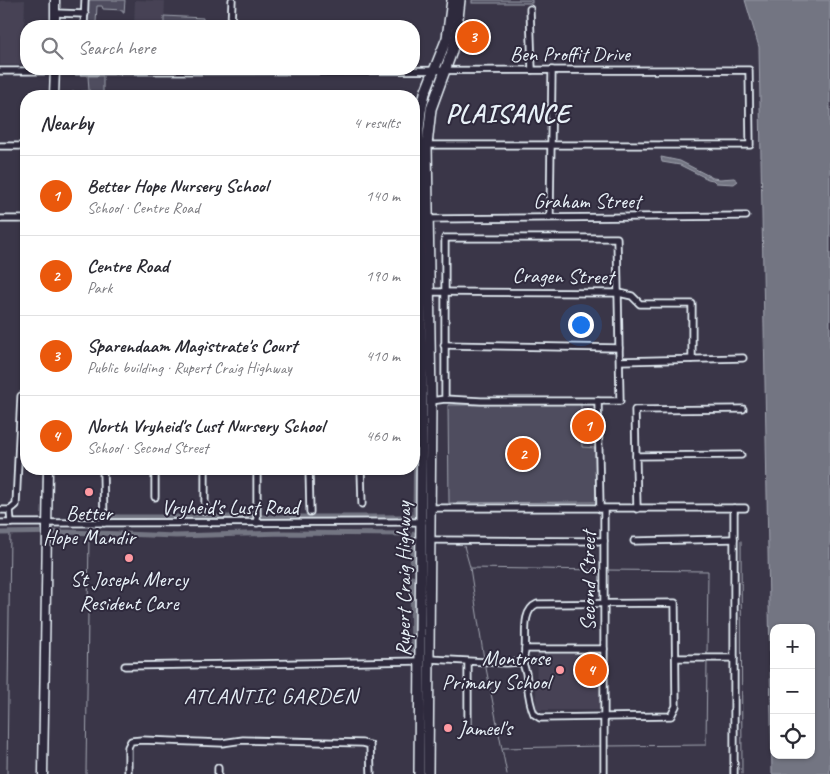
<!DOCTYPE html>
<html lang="en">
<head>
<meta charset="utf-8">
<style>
	:root { --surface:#fff; --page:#f7f7f7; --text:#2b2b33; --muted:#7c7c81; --line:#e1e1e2; --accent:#ea580c }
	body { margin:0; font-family:Caveat,sans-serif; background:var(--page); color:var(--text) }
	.controls { position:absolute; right:15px; bottom:15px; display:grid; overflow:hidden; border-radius:10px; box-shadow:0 1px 4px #0004 }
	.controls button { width:45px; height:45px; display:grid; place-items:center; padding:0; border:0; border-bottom:1px solid var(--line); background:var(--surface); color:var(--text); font:25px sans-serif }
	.you { position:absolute; left:580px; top:324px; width:18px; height:18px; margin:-12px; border:4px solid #fff; border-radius:50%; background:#1a73e8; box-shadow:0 0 0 8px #1a73e833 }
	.badge { display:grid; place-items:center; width:32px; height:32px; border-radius:50%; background:var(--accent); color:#fff; font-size:16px; font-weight:700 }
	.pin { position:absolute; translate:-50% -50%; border:2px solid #fff; box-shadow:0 1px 5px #0006 }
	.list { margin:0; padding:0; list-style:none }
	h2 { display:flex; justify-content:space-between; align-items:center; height:65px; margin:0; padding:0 20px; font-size:21px }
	h2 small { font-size:16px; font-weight:400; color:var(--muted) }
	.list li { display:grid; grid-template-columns:32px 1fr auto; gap:15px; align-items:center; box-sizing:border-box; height:80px; padding:0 20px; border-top:1px solid var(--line) }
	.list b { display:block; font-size:19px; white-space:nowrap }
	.list p { margin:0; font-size:16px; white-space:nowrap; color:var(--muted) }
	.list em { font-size:16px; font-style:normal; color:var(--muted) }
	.icon { flex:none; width:28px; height:28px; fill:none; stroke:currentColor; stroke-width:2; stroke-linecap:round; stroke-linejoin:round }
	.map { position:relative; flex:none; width:830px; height:774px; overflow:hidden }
	.search { position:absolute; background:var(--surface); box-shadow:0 1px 4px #0004; left:20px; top:20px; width:400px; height:55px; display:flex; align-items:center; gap:12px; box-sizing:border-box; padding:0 18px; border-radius:20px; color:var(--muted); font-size:19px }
	.panel { position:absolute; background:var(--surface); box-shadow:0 1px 4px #0004; left:20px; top:90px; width:400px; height:385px; border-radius:20px }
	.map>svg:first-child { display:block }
	.built { fill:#464354 }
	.green { fill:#504e5f; stroke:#9ca0ac }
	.water { fill:#737482; stroke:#a2a6b1; fill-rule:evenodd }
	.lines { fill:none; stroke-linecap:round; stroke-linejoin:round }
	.stream { stroke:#a2a6b1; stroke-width:1 }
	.canal { stroke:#737482; stroke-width:5 }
	.minor-casing { stroke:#e8f1f8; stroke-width:9 }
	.secondary-casing { stroke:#e8f1f8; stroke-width:11 }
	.primary-casing { stroke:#e8f1f8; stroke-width:12 }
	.minor { stroke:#2f2a3d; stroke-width:5.5 }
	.secondary { stroke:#2f2a3d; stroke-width:8 }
	.primary { stroke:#2f2a3d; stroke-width:9 }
	.poi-dot { fill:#ff9aa2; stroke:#2f2a3d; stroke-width:2 }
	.labels { text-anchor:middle; stroke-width:4; stroke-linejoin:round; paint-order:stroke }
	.street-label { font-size:21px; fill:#e8f1f8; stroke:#2f2a3d }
	.poi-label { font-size:21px; fill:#e8f1f8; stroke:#2f2a3d }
	.neighbourhood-label { font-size:22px; letter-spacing:1px; fill:#e8f1f8; stroke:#2f2a3d }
	.district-label { font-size:26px; font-weight:bold; letter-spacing:1px; fill:#e8f1f8; stroke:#2f2a3d }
</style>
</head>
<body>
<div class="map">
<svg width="830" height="774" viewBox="0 0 830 774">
	<rect width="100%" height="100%" fill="#3a3648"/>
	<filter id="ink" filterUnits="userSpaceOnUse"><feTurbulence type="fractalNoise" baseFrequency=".02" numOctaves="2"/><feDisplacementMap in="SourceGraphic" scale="10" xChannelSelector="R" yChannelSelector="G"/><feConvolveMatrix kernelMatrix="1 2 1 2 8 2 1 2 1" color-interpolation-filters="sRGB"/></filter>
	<g filter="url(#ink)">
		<g class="built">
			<polygon points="25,0 23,65 0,65 0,1"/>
			<polygon points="135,0 165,1 164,26 134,26"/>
			<polygon points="581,404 595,404 595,448 582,448"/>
			<polygon points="601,651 600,710 539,710 536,707 537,652"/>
		</g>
		<g class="green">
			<polygon points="87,0 125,0 124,13 123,13 123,10 103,9 102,6 97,6 96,23 124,25 124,26 86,26"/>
			<rect x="472" y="0" width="60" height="3"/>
			<polygon points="164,16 203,18 203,26 164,26"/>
			<polygon points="88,76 103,76 103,96 72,96 72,92 89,91"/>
			<polygon points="581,404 582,447 595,448 596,502 449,503 448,405"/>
		</g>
		<g class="water">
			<path d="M 745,0 L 830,0 L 830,774 L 772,774 L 759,47 ZM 774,628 L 811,628 L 811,755 L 774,755 Z"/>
			<polygon points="661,157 680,161 713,178 720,179 734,178 738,181 734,184 716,183 713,180 708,179 680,165 662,162"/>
		</g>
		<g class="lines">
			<g class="stream">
				<polyline points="741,541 742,774"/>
				<polyline points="464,546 470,567"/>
				<polyline points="605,570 708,571 707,655"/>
				<polyline points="484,659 470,568 601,570"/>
				<polyline points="485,663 507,774"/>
				<polyline points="606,746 706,745 707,661"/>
				<polyline points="503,748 602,746"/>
				<polyline points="7,774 10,533"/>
				<polyline points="86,774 89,533"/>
			</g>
			<g class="canal">
				<polyline points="416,362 416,425"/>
				<polyline points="94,517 415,517 416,437"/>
				<polyline points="0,533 68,532 176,536 284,533 408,534"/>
				<polyline points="412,568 414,534"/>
				<polyline points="412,578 413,655"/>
			</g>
			<g class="minor-casing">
				<g id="minor">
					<polyline points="530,9 532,70"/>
					<polyline points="55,13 85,14"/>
					<polyline points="84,26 85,0"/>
					<polyline points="231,26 232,0"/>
					<polyline points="0,71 749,70 750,145 427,145"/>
					<polyline points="0,146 26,146"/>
					<polyline points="550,217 552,70"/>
					<polyline points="0,219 26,219"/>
					<polyline points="428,219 746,216"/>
					<polyline points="430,292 619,293 632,296 640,304 692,304 692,359"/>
					<polyline points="444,345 619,348"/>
					<polyline points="620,361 743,358"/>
					<polyline points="431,401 445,399 481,401 620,401 617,238 445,238 445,399"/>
					<polyline points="598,401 600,509"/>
					<polyline points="414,433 422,433"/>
					<polyline points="636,456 741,455"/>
					<polyline points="103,469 104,523"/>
					<polyline points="257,469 257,523"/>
					<polyline points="309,469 310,512"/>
					<polyline points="361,469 362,504"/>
					<polyline points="155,497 155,469"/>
					<polyline points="431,508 745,508"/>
					<polyline points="734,508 734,774"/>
					<polyline points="604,509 604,774"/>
					<polyline points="637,509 635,410 743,409"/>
					<polyline points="0,510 10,510"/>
					<polyline points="205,511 205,469"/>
					<polyline points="0,523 423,522"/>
					<polyline points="11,523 10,510 16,505 21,396"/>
					<polyline points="431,540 604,541"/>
					<polyline points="634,541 734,539"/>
					<path d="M 675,603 L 676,706 L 671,716 L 540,718 L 534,714 C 528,701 528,687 526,673 C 525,669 523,665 523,661 C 523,658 525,654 525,650 C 527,636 521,611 537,604 Z"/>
					<polyline points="525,649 604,649"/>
					<polyline points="676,658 734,658"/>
					<polyline points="430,659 505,663 523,662"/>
					<polyline points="125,666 421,661"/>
					<polyline points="468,727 468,662"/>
					<polyline points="128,774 128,747 131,741 142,740 222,743 243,740 362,743 370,745 371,774"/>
					<polyline points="218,774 218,768"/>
				</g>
			</g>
			<g class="secondary-casing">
				<g id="secondary">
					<polyline points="55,26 55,0"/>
					<polyline points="54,96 55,69"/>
					<polyline points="43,774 48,469"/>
				</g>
			</g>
			<g class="primary-casing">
				<g id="primary">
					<polyline points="419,774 422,387 419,129 421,111 425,93 447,38 452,0"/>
					<polyline points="428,774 431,401 427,145 431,109 451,54 456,36 460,0"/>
				</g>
			</g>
			<use href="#minor" class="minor"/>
			<use href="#secondary" class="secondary"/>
			<use href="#primary" class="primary"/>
		</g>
	</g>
	<g class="poi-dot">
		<circle cx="89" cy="492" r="5"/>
		<circle cx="129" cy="558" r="5"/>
		<circle cx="560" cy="670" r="5"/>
		<circle cx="448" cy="728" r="5"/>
	</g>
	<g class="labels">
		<g class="street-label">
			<text x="570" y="61">Ben Proffit Drive</text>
			<text x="587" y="208">Graham Street</text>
			<text transform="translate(563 276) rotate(1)" y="7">Cragen Street</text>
			<text x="230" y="514">Vryheid's Lust Road</text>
			<text transform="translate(403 579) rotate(-90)" y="7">Rupert Craig Highway</text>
			<text transform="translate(588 581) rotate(-90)" y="7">Second Street</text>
		</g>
		<g class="poi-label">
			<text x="89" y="520">Better<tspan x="89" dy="24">Hope Mandir</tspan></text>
			<text x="129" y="586">St Joseph Mercy<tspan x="129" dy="24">Resident Care</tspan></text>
			<text x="550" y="665" text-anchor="end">Montrose<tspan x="550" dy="24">Primary School</tspan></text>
			<text x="458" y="735" text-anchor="start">Jameel's</text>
		</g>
		<g class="neighbourhood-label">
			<text x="271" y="703">ATLANTIC GARDEN</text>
		</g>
		<g class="district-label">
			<text x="508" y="122">PLAISANCE</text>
		</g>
	</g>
</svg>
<div class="controls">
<button>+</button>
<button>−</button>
<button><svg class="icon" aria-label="locate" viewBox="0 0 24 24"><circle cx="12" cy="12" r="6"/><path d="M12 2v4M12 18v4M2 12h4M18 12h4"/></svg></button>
</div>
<div class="you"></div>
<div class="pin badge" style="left:588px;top:426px">1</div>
<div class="pin badge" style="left:523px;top:454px">2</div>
<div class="pin badge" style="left:473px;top:37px">3</div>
<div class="pin badge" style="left:591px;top:670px">4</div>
<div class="search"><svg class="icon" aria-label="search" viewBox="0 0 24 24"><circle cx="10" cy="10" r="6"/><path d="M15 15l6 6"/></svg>Search here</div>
<section class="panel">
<h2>Nearby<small>4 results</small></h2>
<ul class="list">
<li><span class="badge">1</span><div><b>Better Hope Nursery School</b><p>School · Centre Road</p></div><em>140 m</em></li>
<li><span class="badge">2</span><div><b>Centre Road</b><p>Park</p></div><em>190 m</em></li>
<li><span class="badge">3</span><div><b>Sparendaam Magistrate's Court</b><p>Public building · Rupert Craig Highway</p></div><em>410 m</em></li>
<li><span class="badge">4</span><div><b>North Vryheid's Lust Nursery School</b><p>School · Second Street</p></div><em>460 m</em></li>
</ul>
</section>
</div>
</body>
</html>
